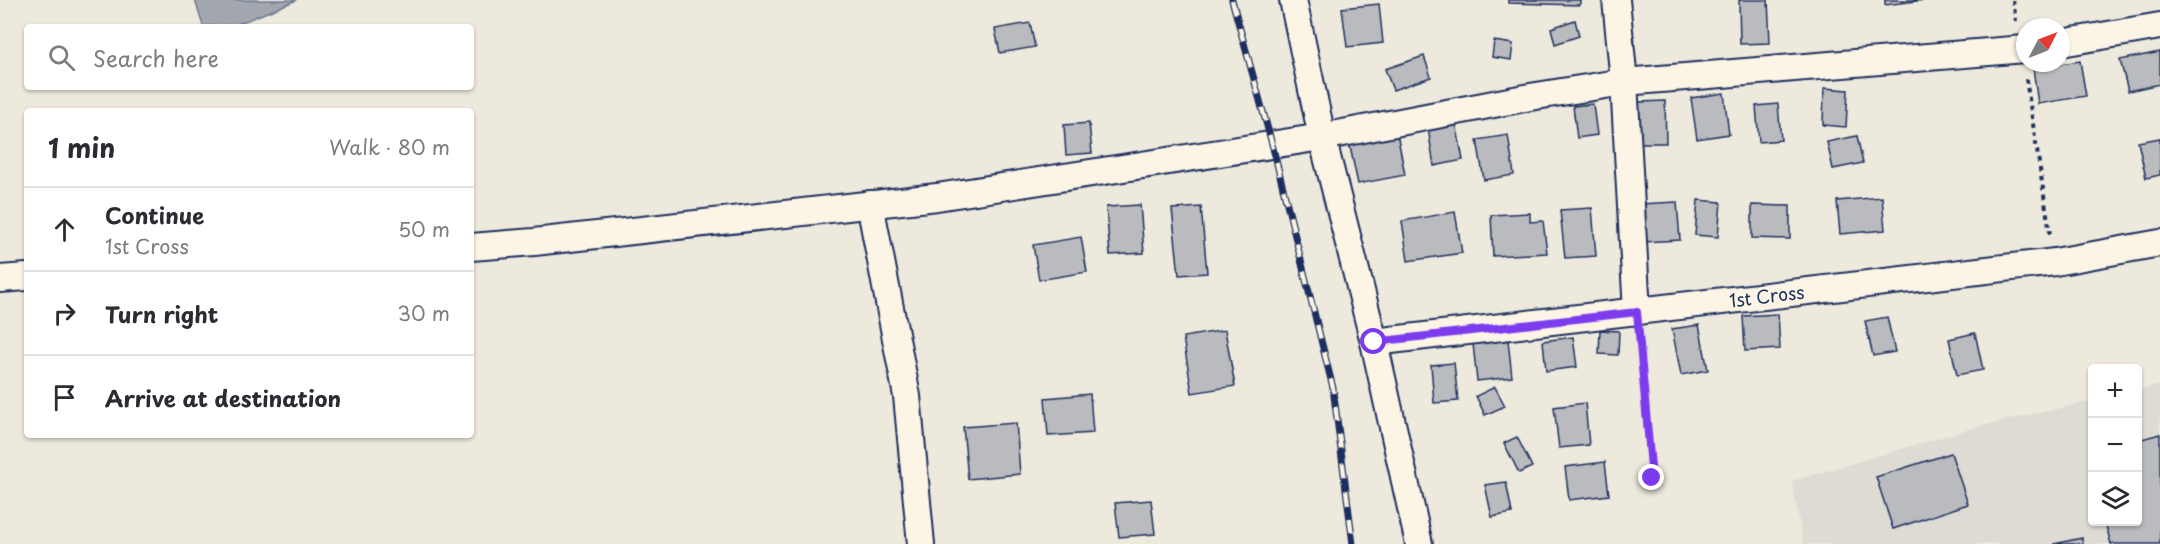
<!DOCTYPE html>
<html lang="en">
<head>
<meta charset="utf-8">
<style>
	:root { --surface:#fff; --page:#f2f2f3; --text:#2b2b33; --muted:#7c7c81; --line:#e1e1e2 }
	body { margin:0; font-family:"Playpen Sans",sans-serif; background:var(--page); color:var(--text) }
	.controls { position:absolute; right:18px; bottom:18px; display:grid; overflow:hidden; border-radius:6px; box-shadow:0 2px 4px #0004 }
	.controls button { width:54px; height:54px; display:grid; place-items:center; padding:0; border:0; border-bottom:2px solid var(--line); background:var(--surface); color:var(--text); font:30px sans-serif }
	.compass { position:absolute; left:2016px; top:18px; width:54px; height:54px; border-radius:50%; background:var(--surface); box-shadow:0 2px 4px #0004; rotate:48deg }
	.stop { position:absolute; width:18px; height:18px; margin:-14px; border:4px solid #7c3aed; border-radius:50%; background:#fff }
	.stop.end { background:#7c3aed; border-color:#fff; box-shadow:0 2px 6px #0008 }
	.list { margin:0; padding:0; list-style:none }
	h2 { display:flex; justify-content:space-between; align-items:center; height:78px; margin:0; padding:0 24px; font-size:26px }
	h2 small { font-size:20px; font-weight:400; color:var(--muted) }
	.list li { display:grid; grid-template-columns:39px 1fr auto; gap:18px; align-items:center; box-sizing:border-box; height:84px; padding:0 24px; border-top:2px solid var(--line) }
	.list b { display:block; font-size:22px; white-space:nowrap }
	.list p { margin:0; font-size:20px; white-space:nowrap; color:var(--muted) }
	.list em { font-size:20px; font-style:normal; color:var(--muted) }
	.icon { flex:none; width:33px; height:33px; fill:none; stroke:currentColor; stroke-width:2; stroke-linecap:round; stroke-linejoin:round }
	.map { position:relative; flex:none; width:2160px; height:544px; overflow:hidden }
	.search { position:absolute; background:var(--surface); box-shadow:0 2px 4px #0004; left:24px; top:24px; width:450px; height:66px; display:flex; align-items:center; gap:15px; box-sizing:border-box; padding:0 21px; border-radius:6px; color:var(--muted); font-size:22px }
	.panel { position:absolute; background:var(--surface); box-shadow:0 2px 4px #0004; left:24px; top:108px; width:450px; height:330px; border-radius:6px }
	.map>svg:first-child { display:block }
	.built { fill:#dedbd4 }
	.water { fill:#a2a7af; stroke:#6c778f; stroke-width:1.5 }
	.building { fill:#babbbe; stroke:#1b2f5e; stroke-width:1.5 }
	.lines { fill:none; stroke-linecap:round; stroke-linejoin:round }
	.minor-casing { stroke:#1b2f5e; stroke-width:30 }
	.path { stroke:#1b2f5e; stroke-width:4; stroke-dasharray:4.5 4.5; stroke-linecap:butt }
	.minor { stroke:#fcf5e5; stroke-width:26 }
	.rail-casing { stroke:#1b2f5e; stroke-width:7 }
	.rail { stroke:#fcf5e5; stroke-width:4.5; stroke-dasharray:14; stroke-linecap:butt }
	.route { stroke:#7c3aed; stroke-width:8 }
	.labels { text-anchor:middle; stroke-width:5; stroke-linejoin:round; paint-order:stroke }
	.street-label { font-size:18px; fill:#1b2f5e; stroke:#fcf5e5 }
</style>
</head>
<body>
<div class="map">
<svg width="2160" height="544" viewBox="0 0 2160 544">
	<rect width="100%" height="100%" fill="#eee9dd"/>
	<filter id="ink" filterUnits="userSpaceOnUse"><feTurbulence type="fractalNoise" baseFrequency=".0167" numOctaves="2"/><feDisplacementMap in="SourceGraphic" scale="12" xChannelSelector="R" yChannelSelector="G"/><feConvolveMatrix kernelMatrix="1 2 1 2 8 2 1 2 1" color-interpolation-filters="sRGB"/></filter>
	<g filter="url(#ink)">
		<polygon class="built" points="2160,385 2160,544 1803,544 1792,481 1976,427 2092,401 2092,522 2138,522 2138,390"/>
		<polygon class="water" points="195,0 297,0 235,25 203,26"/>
		<g class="building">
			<polygon points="1508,0 1580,0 1580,5 1508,3"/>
			<polygon points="1739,0 1768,0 1770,43 1740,44"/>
			<polygon points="1885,0 1925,0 1885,5"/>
			<polygon points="1379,4 1383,43 1347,47 1342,8"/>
			<polygon points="1575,20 1579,36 1555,44 1551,28"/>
			<polygon points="1030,23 1035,47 1000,53 995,29"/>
			<polygon points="1494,41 1513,44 1511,60 1492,57"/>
			<polygon points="2160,52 2160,84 2128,91 2120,60"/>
			<polygon points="1424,56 1431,77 1393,90 1385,69"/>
			<polygon points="2080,61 2086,96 2038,104 2033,68"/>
			<polygon points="1824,88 1848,90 1846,127 1823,125"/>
			<polygon points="1724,93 1729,134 1697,139 1691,98"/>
			<polygon points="1665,101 1666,143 1640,143 1639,102"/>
			<polygon points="1593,104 1597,135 1577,138 1573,106"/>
			<polygon points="1778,104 1781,140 1759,142 1756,106"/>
			<polygon points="1089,123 1092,153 1066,155 1064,125"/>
			<polygon points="1456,123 1463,160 1434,166 1428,128"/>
			<polygon points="1397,133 1405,175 1358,184 1349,142"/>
			<polygon points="1508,135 1514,175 1484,180 1477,140"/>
			<polygon points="1857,136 1863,163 1833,169 1827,142"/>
			<polygon points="2160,138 2160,175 2146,178 2138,142"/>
			<polygon points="1882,197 1885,230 1840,234 1837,201"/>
			<polygon points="1698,200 1721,202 1718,237 1695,235"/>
			<polygon points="1677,202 1680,240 1642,242 1640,204"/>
			<polygon points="1140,205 1144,253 1110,255 1106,207"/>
			<polygon points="1752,205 1790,206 1790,239 1752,238"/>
			<polygon points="1201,207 1207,273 1179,275 1172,209"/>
			<polygon points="1592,208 1596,256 1565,258 1560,210"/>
			<polygon points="1455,212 1462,253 1408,261 1402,221"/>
			<polygon points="1530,213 1530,222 1543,221 1547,253 1493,256 1491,215"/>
			<polygon points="1081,237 1087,272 1039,280 1033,245"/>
			<polygon points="1778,314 1780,349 1745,351 1743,316"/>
			<polygon points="1887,317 1895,352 1873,356 1865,321"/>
			<polygon points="1699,325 1708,370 1681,375 1672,329"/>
			<polygon points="1225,330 1235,386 1192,393 1183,337"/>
			<polygon points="1600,330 1619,331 1618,355 1599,354"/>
			<polygon points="1975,333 1983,370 1957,375 1949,339"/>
			<polygon points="1573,337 1577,367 1546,371 1543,341"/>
			<polygon points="1508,340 1512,377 1477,381 1473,344"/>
			<polygon points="1454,363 1458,401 1434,403 1431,365"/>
			<polygon points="1495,387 1505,406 1485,415 1476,396"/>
			<polygon points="1090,394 1093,433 1048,436 1045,398"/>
			<polygon points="1585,403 1589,445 1559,448 1554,407"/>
			<polygon points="1016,423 1020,474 968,479 963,427"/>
			<polygon points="2160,434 2160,544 2111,544 2105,522 2138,522 2138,440"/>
			<polygon points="1517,437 1532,467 1519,473 1504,443"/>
			<polygon points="1951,453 1968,504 1893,529 1876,477"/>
			<polygon points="1605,462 1609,495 1569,500 1565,467"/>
			<polygon points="1506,482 1512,513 1492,517 1485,485"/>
			<polygon points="1151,500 1155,534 1119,537 1115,503"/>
			<polygon points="2082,538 2083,544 2054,544"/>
		</g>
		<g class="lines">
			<g class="minor-casing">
				<g id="minor">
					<polyline points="1293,0 1322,137 1374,342 1419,544"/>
					<polyline points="1616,0 1624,82 1637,312"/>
					<polyline points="2061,43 2160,26"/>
					<polyline points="870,204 907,396 921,544"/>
					<polyline points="471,247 534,242 937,197 1322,137 1530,97 1624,82 2025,49"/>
					<polyline points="0,279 27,277"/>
					<polyline points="1374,342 2055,262 2160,243"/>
				</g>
			</g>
			<g class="path">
				<polyline points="2013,0 2016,21"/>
				<polyline points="2026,79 2050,234"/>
				<polyline points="1640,341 1651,478"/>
			</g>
			<use href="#minor" class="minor"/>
			<g class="rail-casing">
				<polyline id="rail" points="1232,0 1272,144 1333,388 1353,544"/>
			</g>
			<use href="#rail" class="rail"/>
		</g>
	</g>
	<g class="lines" filter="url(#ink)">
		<polyline class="route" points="1374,342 1637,312 1652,478"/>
	</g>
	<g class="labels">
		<g class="street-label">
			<text transform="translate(1767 297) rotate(-7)" y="6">1st Cross</text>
		</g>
	</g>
</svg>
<div class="controls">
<button>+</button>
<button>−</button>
<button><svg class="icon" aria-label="layers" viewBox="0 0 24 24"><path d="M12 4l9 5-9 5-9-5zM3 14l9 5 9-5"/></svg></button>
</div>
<svg class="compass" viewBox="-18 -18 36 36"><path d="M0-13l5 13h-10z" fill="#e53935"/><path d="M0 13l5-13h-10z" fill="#7c7c81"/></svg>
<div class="stop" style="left:1374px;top:342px"></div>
<div class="stop end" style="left:1652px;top:478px"></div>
<div class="search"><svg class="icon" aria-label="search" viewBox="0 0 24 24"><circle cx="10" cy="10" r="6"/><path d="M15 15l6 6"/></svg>Search here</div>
<section class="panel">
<h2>1 min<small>Walk · 80 m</small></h2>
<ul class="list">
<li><svg class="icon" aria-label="ahead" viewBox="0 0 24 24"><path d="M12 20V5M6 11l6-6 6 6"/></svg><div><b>Continue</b><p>1st Cross</p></div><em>50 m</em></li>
<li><svg class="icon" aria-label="right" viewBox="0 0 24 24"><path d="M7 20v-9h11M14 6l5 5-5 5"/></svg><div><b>Turn right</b></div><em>30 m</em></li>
<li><svg class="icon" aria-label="arrive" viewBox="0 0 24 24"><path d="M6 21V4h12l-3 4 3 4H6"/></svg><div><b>Arrive at destination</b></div></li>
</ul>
</section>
</div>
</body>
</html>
